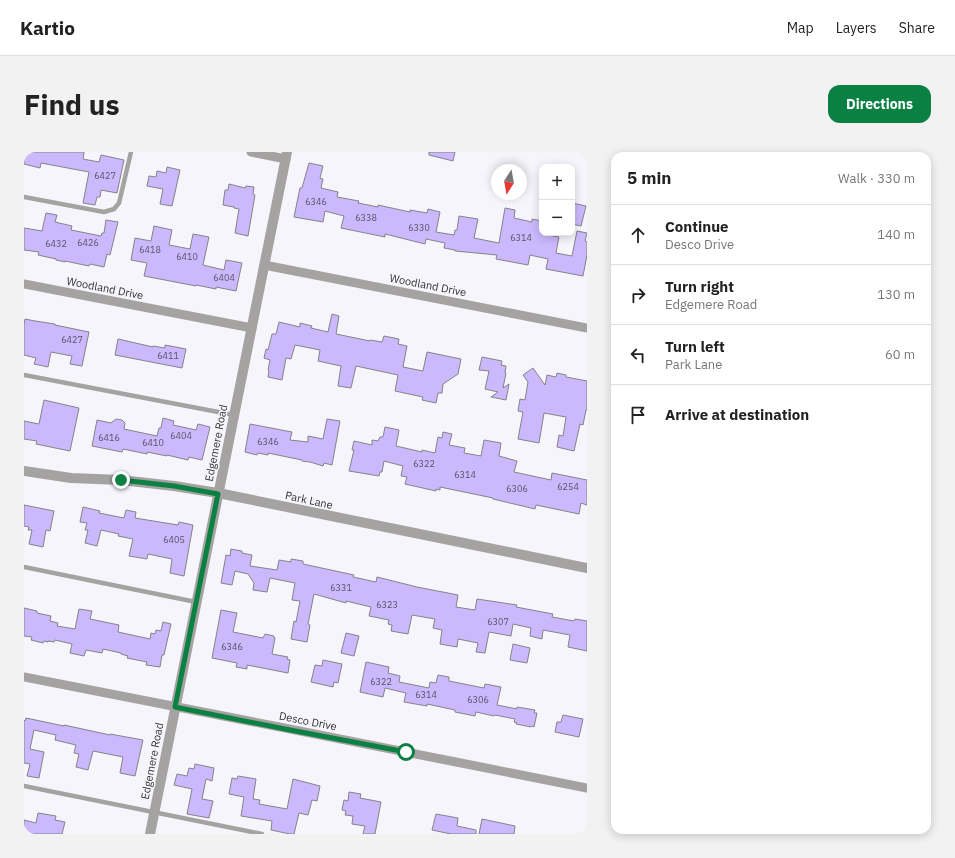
<!DOCTYPE html>
<html lang="en">
<head>
<meta charset="utf-8">
<style>
	:root { --surface:#fff; --page:#f2f2f2; --text:#222; --muted:#767676; --line:#e0e0e0; --accent:#0b8043 }
	body { margin:0; font-family:"IBM Plex Sans",sans-serif; background:var(--page); color:var(--text) }
	.controls { position:absolute; right:12px; top:12px; display:grid; overflow:hidden; border-radius:8px; box-shadow:0 2px 10px #0003 }
	.controls button { width:36px; height:36px; display:grid; place-items:center; padding:0; border:0; border-bottom:1px solid var(--line); background:var(--surface); color:var(--text); font:20px sans-serif }
	.compass { position:absolute; left:467px; top:12px; width:36px; height:36px; border-radius:50%; background:var(--surface); box-shadow:0 2px 10px #0003; rotate:191deg }
	.stop { position:absolute; width:12px; height:12px; margin:-9px; border:3px solid #0b8043; border-radius:50%; background:#fff }
	.stop.end { background:#0b8043; border-color:#fff; box-shadow:0 1px 4px #0008 }
	.list { margin:0; padding:0; list-style:none }
	h2 { display:flex; justify-content:space-between; align-items:center; height:52px; margin:0; padding:0 16px; font-size:17px }
	h2 small { font-size:13px; font-weight:400; color:var(--muted) }
	.list li { display:grid; grid-template-columns:26px 1fr auto; gap:12px; align-items:center; box-sizing:border-box; height:60px; padding:0 16px; border-top:1px solid var(--line) }
	.list b { display:block; font-size:15px; white-space:nowrap }
	.list p { margin:0; font-size:13px; white-space:nowrap; color:var(--muted) }
	.list em { font-size:13px; font-style:normal; color:var(--muted) }
	.icon { flex:none; width:22px; height:22px; fill:none; stroke:currentColor; stroke-width:2; stroke-linecap:round; stroke-linejoin:round }
	.map { position:relative; flex:none; width:563px; height:682px; overflow:hidden; border-radius:12px }
	header { display:flex; align-items:center; gap:24px; box-sizing:border-box; height:56px; padding:0 20px; background:var(--surface); border-bottom:1px solid var(--line) }
	header strong { font-size:19px }
	nav { display:flex; gap:22px; margin-inline-start:auto; font-size:14px }
	.intro { display:flex; align-items:center; justify-content:space-between; box-sizing:border-box; height:96px; padding:0 24px }
	h1 { margin:0; font-size:28px }
	.button { padding:10px 18px; border-radius:12px; background:var(--accent); color:#fff; font-size:14px; font-weight:700 }
	main { display:flex; gap:24px; padding:0 24px }
	aside { flex:1; background:var(--surface); border-radius:12px; box-shadow:0 2px 10px #0003 }
	.map>svg:first-child { display:block }
	.building { fill:#cbb8fd; stroke:#848388 }
	.lines { fill:none; stroke-linecap:round; stroke-linejoin:round }
	.service { stroke:#a5a2a2; stroke-width:4.5 }
	.minor { stroke:#a5a2a2; stroke-width:9 }
	.tertiary { stroke:#a5a2a2; stroke-width:10 }
	.route { stroke:#0b8043; stroke-width:5 }
	.labels { text-anchor:middle; stroke-width:3; stroke-linejoin:round; paint-order:stroke }
	.number-label { font-size:9px; fill:#595466 }
	.street-label { font-size:11px; fill:#333234; stroke:#f6f5fb }
</style>
</head>
<body>
<header>
<strong>Kartio</strong>
<nav><a>Map</a><a>Layers</a><a>Share</a></nav>
</header>
<div class="intro"><h1>Find us</h1><a class="button">Directions</a></div>
<main>
<div class="map">
<svg width="563" height="682" viewBox="0 0 563 682">
	<rect width="100%" height="100%" fill="#f6f5fb"/>
	<g class="building">
		<polygon points="0,0 60,0 59,7 75,10 77,3 100,8 93,41 77,38 76,45 73,45 71,53 59,51 65,20 17,11 16,16 0,12"/>
		<polygon points="405,0 431,0 429,9 405,3"/>
		<polygon points="285,11 299,14 296,26 299,27 297,36 314,40 313,45 335,49 334,51 354,55 354,53 386,60 386,58 403,61 404,57 416,60 412,80 430,83 431,78 433,78 435,64 454,67 450,86 475,91 481,56 491,58 490,66 508,70 508,67 518,69 518,82 535,85 532,101 548,104 553,79 563,81 561,89 563,90 563,103 559,124 522,117 524,107 506,103 504,113 472,107 473,103 431,99 431,98 420,96 421,91 402,87 401,92 361,82 361,85 317,76 320,64 301,59 299,70 270,65 276,36 278,36"/>
		<polygon points="143,15 156,18 148,54 136,52 139,37 123,34 125,24 132,25 133,19 142,21"/>
		<polygon points="205,32 221,36 222,34 230,35 229,42 231,43 224,84 211,81 215,57 210,56 210,55 199,53 201,38 204,38"/>
		<polygon points="548,51 562,54 557,74 548,72"/>
		<polygon points="22,61 33,63 31,70 48,74 47,78 77,84 78,81 80,81 82,68 94,70 86,103 83,102 80,115 66,112 65,114 41,109 41,110 32,108 32,107 14,103 15,100 0,98 0,76 18,79"/>
		<polygon points="130,74 148,78 145,93 166,97 169,82 185,85 179,113 200,118 202,108 218,111 212,139 192,135 192,137 172,133 172,134 120,124 123,111 107,108 111,86 127,89"/>
		<polygon points="308,162 315,164 312,182 346,189 346,188 358,190 360,184 375,187 374,192 383,194 379,215 399,219 403,200 437,207 434,222 419,232 418,241 414,241 412,251 398,248 399,245 371,239 374,223 332,214 327,236 314,234 317,214 294,209 296,198 271,193 267,207 262,206 258,228 244,225 245,219 244,218 246,208 240,206 242,197 244,198 248,182 252,182 255,170 276,175 276,171 288,174 287,176 304,180"/>
		<polygon points="1,167 11,169 31,172 31,173 65,180 58,214 46,212 48,204 27,200 24,215 10,212 12,206 0,203 0,173"/>
		<polygon points="94,187 129,195 129,194 141,196 141,193 162,197 158,216 91,203"/>
		<polygon points="458,205 478,209 477,213 482,214 481,221 482,221 479,236 485,232 482,248 467,245 474,240 461,237 465,219 455,218"/>
		<polygon points="509,216 521,233 523,223 532,225 533,221 542,223 542,225 563,229 563,258 562,258 559,273 556,272 550,299 533,295 535,283 539,284 542,265 520,261 515,291 494,287 499,260 494,259 496,247 501,248 504,230 499,223"/>
		<polygon points="20,248 55,256 46,299 12,292 13,289 0,287 0,269 15,272"/>
		<polygon points="139,266 150,269 149,273 172,278 174,272 186,275 178,308 165,305 164,308 143,303 143,304 123,300 123,302 99,297 98,300 68,294 73,268 87,271 92,267 98,268 101,271 100,277 133,284 135,276 137,276"/>
		<polygon points="303,267 316,269 308,313 300,311 299,314 286,310 278,309 278,308 244,301 244,303 234,301 233,303 221,300 226,272 268,280 266,288 284,290 284,284 299,287"/>
		<polygon points="361,275 375,278 372,294 398,300 398,298 411,301 414,285 418,286 419,280 428,282 425,293 441,296 440,301 457,304 460,288 477,291 475,304 493,309 490,320 527,328 528,321 563,328 563,353 557,351 555,362 512,353 511,357 469,347 469,346 416,335 416,338 412,337 412,339 381,332 383,325 377,324 379,314 360,309 358,320 356,320 355,324 325,319 330,298 328,298 330,289 348,293 348,288 354,289 356,285 359,285"/>
		<polygon points="0,353 30,359 26,379 22,378 19,395 5,392 8,378 4,378 5,375 0,374"/>
		<polygon points="59,355 76,359 75,361 100,366 102,358 112,360 111,366 154,373 155,370 169,373 160,424 146,421 148,407 124,402 123,407 105,404 109,387 94,384 95,382 77,378 73,394 61,391 64,378 61,378 63,371 56,370"/>
		<polygon points="207,397 218,399 218,401 228,403 226,414 253,418 255,408 267,410 267,407 279,409 279,412 330,423 329,425 352,430 353,425 393,435 434,443 432,455 451,458 453,447 493,453 492,455 529,462 528,465 550,469 551,467 563,469 563,499 544,495 546,483 519,478 518,487 506,484 507,476 489,472 487,484 465,480 461,501 452,500 454,491 434,487 433,495 416,492 418,478 409,476 411,467 388,463 384,482 367,479 368,473 364,472 365,468 345,464 347,455 322,449 322,451 290,442 284,472 286,473 283,490 267,487 270,469 272,470 276,449 268,448 271,431 246,426 243,440 229,438 230,431 224,422 211,419 208,433 197,431 202,403 206,404"/>
		<polygon points="0,456 13,459 13,461 27,464 26,469 34,471 33,474 51,477 55,457 68,459 66,467 95,473 94,480 126,487 127,481 131,482 132,478 137,479 139,470 147,472 140,503 138,503 136,515 122,513 123,510 103,506 104,504 97,502 97,501 79,497 78,501 62,498 60,504 46,501 48,492 31,488 30,490 24,489 24,490 20,489 19,491 7,488 8,485 0,484"/>
		<polygon points="197,458 213,461 209,480 239,486 241,482 250,484 250,486 251,486 248,502 264,505 263,507 266,508 264,521 223,513 223,517 212,515 213,511 188,506"/>
		<polygon points="322,481 335,484 330,504 317,501"/>
		<polygon points="489,492 506,496 503,511 486,508"/>
		<polygon points="299,508 318,512 314,531 310,530 309,535 287,530 291,513 298,514"/>
		<polygon points="342,510 365,515 364,521 376,524 375,530 405,536 406,530 412,531 414,523 425,525 425,529 460,536 461,532 477,535 473,553 493,557 493,555 511,558 510,561 513,561 510,575 508,574 507,575 492,572 493,571 490,570 491,567 471,563 470,564 452,560 451,564 431,560 431,558 403,552 403,554 380,550 382,541 361,536 359,545 336,540"/>
		<polygon points="539,563 559,567 555,585 531,580 533,570 537,570"/>
		<polygon points="2,566 40,574 40,573 86,583 86,582 119,588 111,624 96,621 99,605 69,599 64,618 52,615 55,602 50,601 52,593 31,588 32,583 10,578 6,597 20,600 15,626 3,624 6,612 0,611 0,568 1,569"/>
		<polygon points="171,612 190,616 188,629 182,627 178,647 189,649 185,666 163,662 168,637 150,633 153,622 163,624 165,616 170,617"/>
		<polygon points="214,624 232,627 229,647 236,648 235,652 263,657 269,627 296,634 293,649 288,648 284,663 275,661 270,682 266,682 247,678 248,669 217,664 220,645 205,642 208,626 213,627"/>
		<polygon points="325,640 337,642 336,646 357,650 351,682 339,682 341,674 328,672 329,664 321,663 322,659 318,658 320,648 324,649"/>
		<polygon points="14,661 32,664 31,668 41,670 38,682 0,682 0,668 12,671"/>
		<polygon points="412,662 434,666 433,674 452,678 452,682 427,682 408,678"/>
		<polygon points="458,667 491,674 490,682 455,682"/>
	</g>
	<g class="lines">
		<g class="service">
			<polyline points="0,45 80,60 90,57 95,51 107,0"/>
			<polyline points="0,223 210,263"/>
			<polyline points="0,415 172,450"/>
			<polyline points="0,634 238,682"/>
		</g>
		<g class="minor">
			<polyline points="227,0 262,7"/>
			<polyline points="240,113 563,176"/>
			<polyline points="0,132 228,176"/>
			<path d="M 0,525 C 188,562 375,598 563,636"/>
		</g>
		<g class="tertiary">
			<polyline points="0,319 47,326 97,328 150,334 194,341 563,416"/>
			<polyline points="126,682 263,0"/>
		</g>
	</g>
	<g class="lines">
		<polyline class="route" points="97,328 150,334 194,342 151,555 261,577 382,600"/>
	</g>
	<g class="labels">
		<g class="number-label">
			<text x="81" y="27">6427</text>
			<text x="292" y="53">6346</text>
			<text x="342" y="69">6338</text>
			<text x="395" y="79">6330</text>
			<text x="497" y="89">6314</text>
			<text x="64" y="94">6426</text>
			<text x="32" y="95">6432</text>
			<text x="126" y="101">6418</text>
			<text x="163" y="108">6410</text>
			<text x="200" y="129">6404</text>
			<text x="48" y="191">6427</text>
			<text x="144" y="207">6411</text>
			<text x="157" y="287">6404</text>
			<text x="85" y="289">6416</text>
			<text x="244" y="293">6346</text>
			<text x="129" y="294">6410</text>
			<text x="400" y="315">6322</text>
			<text x="441" y="326">6314</text>
			<text x="544" y="338">6254</text>
			<text x="493" y="340">6306</text>
			<text x="150" y="391">6405</text>
			<text x="317" y="439">6331</text>
			<text x="363" y="456">6323</text>
			<text x="474" y="473">6307</text>
			<text x="208" y="498">6346</text>
			<text x="357" y="533">6322</text>
			<text x="402" y="546">6314</text>
			<text x="454" y="551">6306</text>
		</g>
		<g class="street-label">
			<text transform="translate(404 133) rotate(11)" y="4">Woodland Drive</text>
			<text transform="translate(81 136) rotate(11)" y="4">Woodland Drive</text>
			<text transform="translate(192 291) rotate(-79)" y="4">Edgemere Road</text>
			<text transform="translate(285 348) rotate(12)" y="4">Park Lane</text>
			<text transform="translate(284 569) rotate(11)" y="4">Desco Drive</text>
			<text transform="translate(128 609) rotate(-79)" y="4">Edgemere Road</text>
		</g>
	</g>
</svg>
<div class="controls">
<button>+</button>
<button>−</button>
</div>
<svg class="compass" viewBox="-18 -18 36 36"><path d="M0-13l5 13h-10z" fill="#e53935"/><path d="M0 13l5-13h-10z" fill="#767676"/></svg>
<div class="stop" style="left:382px;top:600px"></div>
<div class="stop end" style="left:97px;top:328px"></div>
</div>
<aside>
<h2>5 min<small>Walk · 330 m</small></h2>
<ul class="list">
<li><svg class="icon" aria-label="ahead" viewBox="0 0 24 24"><path d="M12 20V5M6 11l6-6 6 6"/></svg><div><b>Continue</b><p>Desco Drive</p></div><em>140 m</em></li>
<li><svg class="icon" aria-label="right" viewBox="0 0 24 24"><path d="M7 20v-9h11M14 6l5 5-5 5"/></svg><div><b>Turn right</b><p>Edgemere Road</p></div><em>130 m</em></li>
<li><svg class="icon" aria-label="left" viewBox="0 0 24 24"><path d="M17 20v-9H6M10 6l-5 5 5 5"/></svg><div><b>Turn left</b><p>Park Lane</p></div><em>60 m</em></li>
<li><svg class="icon" aria-label="arrive" viewBox="0 0 24 24"><path d="M6 21V4h12l-3 4 3 4H6"/></svg><div><b>Arrive at destination</b></div></li>
</ul>
</aside>
</main>
</body>
</html>
